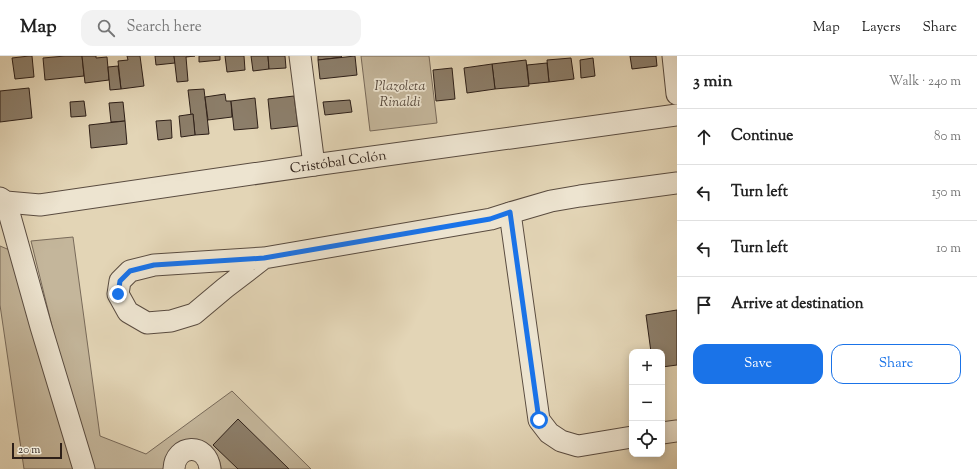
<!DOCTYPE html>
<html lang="en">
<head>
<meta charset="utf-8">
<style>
	:root { --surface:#fff; --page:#f2f2f2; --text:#222; --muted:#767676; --line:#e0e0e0; --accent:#1a73e8 }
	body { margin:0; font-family:"Sorts Mill Goudy",serif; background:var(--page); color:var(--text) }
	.controls { position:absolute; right:12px; bottom:12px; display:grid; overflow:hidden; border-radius:8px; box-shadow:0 2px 10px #0003 }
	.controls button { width:36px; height:36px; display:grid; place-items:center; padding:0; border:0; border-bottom:1px solid var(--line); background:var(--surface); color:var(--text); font:20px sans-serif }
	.scale { position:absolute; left:12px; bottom:10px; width:50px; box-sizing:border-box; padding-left:4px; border:2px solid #2d1f18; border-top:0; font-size:11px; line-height:14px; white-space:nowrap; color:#2d1f18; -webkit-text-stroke:3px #ede4d0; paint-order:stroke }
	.stop { position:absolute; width:12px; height:12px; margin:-9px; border:3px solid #1a73e8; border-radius:50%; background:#fff }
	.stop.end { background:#1a73e8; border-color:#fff; box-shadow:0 1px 4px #0008 }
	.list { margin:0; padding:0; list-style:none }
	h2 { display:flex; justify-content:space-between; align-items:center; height:52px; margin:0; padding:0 16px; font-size:17px }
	h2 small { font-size:13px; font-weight:400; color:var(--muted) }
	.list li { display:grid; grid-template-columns:26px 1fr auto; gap:12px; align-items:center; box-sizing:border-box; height:56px; padding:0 16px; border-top:1px solid var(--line) }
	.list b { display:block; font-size:15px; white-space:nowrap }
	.list em { font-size:13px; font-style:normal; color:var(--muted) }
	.actions { display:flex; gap:8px; padding:12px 16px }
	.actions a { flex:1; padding:9px 0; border:1px solid var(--accent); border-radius:12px; text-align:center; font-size:14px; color:var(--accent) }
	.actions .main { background:var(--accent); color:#fff }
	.icon { flex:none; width:22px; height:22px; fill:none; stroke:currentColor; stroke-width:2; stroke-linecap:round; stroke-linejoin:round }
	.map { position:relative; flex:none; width:677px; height:413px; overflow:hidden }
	header { display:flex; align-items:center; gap:24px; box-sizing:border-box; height:56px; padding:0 20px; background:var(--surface); border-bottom:1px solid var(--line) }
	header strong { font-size:19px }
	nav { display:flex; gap:22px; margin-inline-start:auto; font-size:14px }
	.search { width:280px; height:36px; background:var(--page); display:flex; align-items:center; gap:10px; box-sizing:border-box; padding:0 14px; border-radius:12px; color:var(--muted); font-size:15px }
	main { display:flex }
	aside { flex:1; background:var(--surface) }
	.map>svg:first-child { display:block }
	.green { fill:#c4b69b; stroke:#786a5a }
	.building { fill:#8c7e6a; stroke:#2d1f18 }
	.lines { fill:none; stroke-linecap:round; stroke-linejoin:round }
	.minor-casing { stroke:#5a4c40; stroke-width:23 }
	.minor { stroke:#ede4d0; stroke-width:21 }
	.route { stroke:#1a73e8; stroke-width:5 }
	.labels { text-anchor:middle; stroke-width:3.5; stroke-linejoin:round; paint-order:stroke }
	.park-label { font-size:14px; font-style:italic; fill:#5a4c3f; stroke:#ede4d0 }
	.street-label { font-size:14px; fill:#2d1f18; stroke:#ede4d0 }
</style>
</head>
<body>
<header>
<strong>Map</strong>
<div class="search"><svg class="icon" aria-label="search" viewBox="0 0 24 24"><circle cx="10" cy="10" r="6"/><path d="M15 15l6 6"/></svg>Search here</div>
<nav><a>Map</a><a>Layers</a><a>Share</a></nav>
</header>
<main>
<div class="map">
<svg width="677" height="413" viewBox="0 0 677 413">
	<rect width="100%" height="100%" fill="#e3d5b6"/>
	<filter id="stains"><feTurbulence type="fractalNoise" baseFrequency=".005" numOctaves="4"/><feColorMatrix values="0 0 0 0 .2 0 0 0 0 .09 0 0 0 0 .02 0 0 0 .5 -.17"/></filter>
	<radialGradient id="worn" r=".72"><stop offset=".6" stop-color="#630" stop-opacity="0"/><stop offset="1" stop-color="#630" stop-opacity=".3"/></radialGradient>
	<g class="green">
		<polygon points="361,0 429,0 437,67 370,75"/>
		<path d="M 73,181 L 100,380 L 146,398 L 232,335 L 311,413 L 221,413 C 221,404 216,398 210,391 L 165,413 L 92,413 L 66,327 L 31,185 Z"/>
		<polygon points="0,190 12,195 78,413 24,413 0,249"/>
	</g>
	<g class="building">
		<polygon points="29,0 32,0 34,21 15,23 12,2"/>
		<polygon points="65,0 82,0 84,20 45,24 43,2"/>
		<polygon points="82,0 96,0 96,2 107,1 109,24 85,27"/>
		<polygon points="127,0 140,0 144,30 121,33 118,5 128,4"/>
		<polygon points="155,0 174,0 175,7 156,9"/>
		<polygon points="174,0 195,0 186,1 188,25 177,26"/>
		<polygon points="199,0 220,0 220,4 199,6"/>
		<polygon points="225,0 244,0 245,14 227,16"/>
		<polygon points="251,0 268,0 269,13 253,15"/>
		<polygon points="268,0 285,0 286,12 269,13"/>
		<polygon points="318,0 341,0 342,1 318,4"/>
		<polygon points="355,0 357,19 320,23 318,4"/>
		<polygon points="630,0 656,0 657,10 632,13"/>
		<polygon points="571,2 574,23 549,26 547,4"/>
		<polygon points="593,2 595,20 581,22 580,4"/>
		<polygon points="526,4 529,30 495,33 492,8"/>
		<polygon points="547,7 549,26 529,28 527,9"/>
		<polygon points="492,8 495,33 467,37 464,12"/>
		<polygon points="118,10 121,33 110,34 108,11"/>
		<polygon points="452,12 455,43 436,45 433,14"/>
		<polygon points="29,32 32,62 0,66 0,35"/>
		<polygon points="204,33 209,78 195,79 193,58 191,59 188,34"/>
		<polygon points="225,38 226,45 231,45 232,61 208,64 205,41"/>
		<polygon points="294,40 298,70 271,73 268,43"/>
		<polygon points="255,42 258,72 234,74 231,45"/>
		<polygon points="350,44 352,56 325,59 323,46"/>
		<polygon points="84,45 86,60 71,61 70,46"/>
		<polygon points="123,46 125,65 111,66 109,47"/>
		<polygon points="193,58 195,79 181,81 179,60"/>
		<polygon points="171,64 172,82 158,84 156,65"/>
		<polygon points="125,65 127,88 91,92 89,69"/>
		<polygon points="677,254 677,309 662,311 662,296 651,296 646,259"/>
		<polygon points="238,363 289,413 238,413 213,389"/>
	</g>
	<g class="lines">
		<g class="minor-casing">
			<g id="minor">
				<polyline points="300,0 314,109"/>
				<polyline points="673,0 677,38"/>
				<polyline points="0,142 6,146 40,149 314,109 677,59"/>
				<polyline points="6,146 41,271 84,413"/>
				<polyline points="264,202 225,232 194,258 171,265 147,267 128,256 118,238 120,225 130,215 154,209 264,202 491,163 510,157"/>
				<polyline points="662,377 677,375"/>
				<polyline points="632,381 578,390 561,385 549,377 539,364 510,157 551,145 580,140 677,127"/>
				<path d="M 174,413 C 175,388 207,386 210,413"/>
			</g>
		</g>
		<use href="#minor" class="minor"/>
	</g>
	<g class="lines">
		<polyline class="route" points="118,238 120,225 130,215 154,209 264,202 490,163 510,156 539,364"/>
	</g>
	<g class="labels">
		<g class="park-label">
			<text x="400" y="34">Plazoleta<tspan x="400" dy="16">Rinaldi</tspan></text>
		</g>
		<g class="street-label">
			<text transform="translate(338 105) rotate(-8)" y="5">Cristóbal Colón</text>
		</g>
	</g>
	<rect width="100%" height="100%" filter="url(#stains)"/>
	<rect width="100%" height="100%" fill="url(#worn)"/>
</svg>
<div class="controls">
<button>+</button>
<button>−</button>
<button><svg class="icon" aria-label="locate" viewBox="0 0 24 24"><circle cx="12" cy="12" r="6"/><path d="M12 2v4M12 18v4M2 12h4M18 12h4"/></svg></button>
</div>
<div class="scale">20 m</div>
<div class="stop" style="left:539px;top:364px"></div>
<div class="stop end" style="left:118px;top:238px"></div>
</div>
<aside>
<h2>3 min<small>Walk · 240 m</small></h2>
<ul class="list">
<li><svg class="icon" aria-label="ahead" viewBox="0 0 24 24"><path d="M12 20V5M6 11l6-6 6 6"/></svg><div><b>Continue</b></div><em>80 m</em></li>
<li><svg class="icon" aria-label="left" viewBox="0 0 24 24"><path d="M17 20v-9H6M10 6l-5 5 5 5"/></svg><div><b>Turn left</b></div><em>150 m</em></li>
<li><svg class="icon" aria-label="left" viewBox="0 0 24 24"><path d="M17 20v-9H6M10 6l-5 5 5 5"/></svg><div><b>Turn left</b></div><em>10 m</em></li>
<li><svg class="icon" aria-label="arrive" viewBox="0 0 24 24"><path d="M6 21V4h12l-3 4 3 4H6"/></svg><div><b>Arrive at destination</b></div></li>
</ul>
<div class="actions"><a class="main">Save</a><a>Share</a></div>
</aside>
</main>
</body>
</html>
